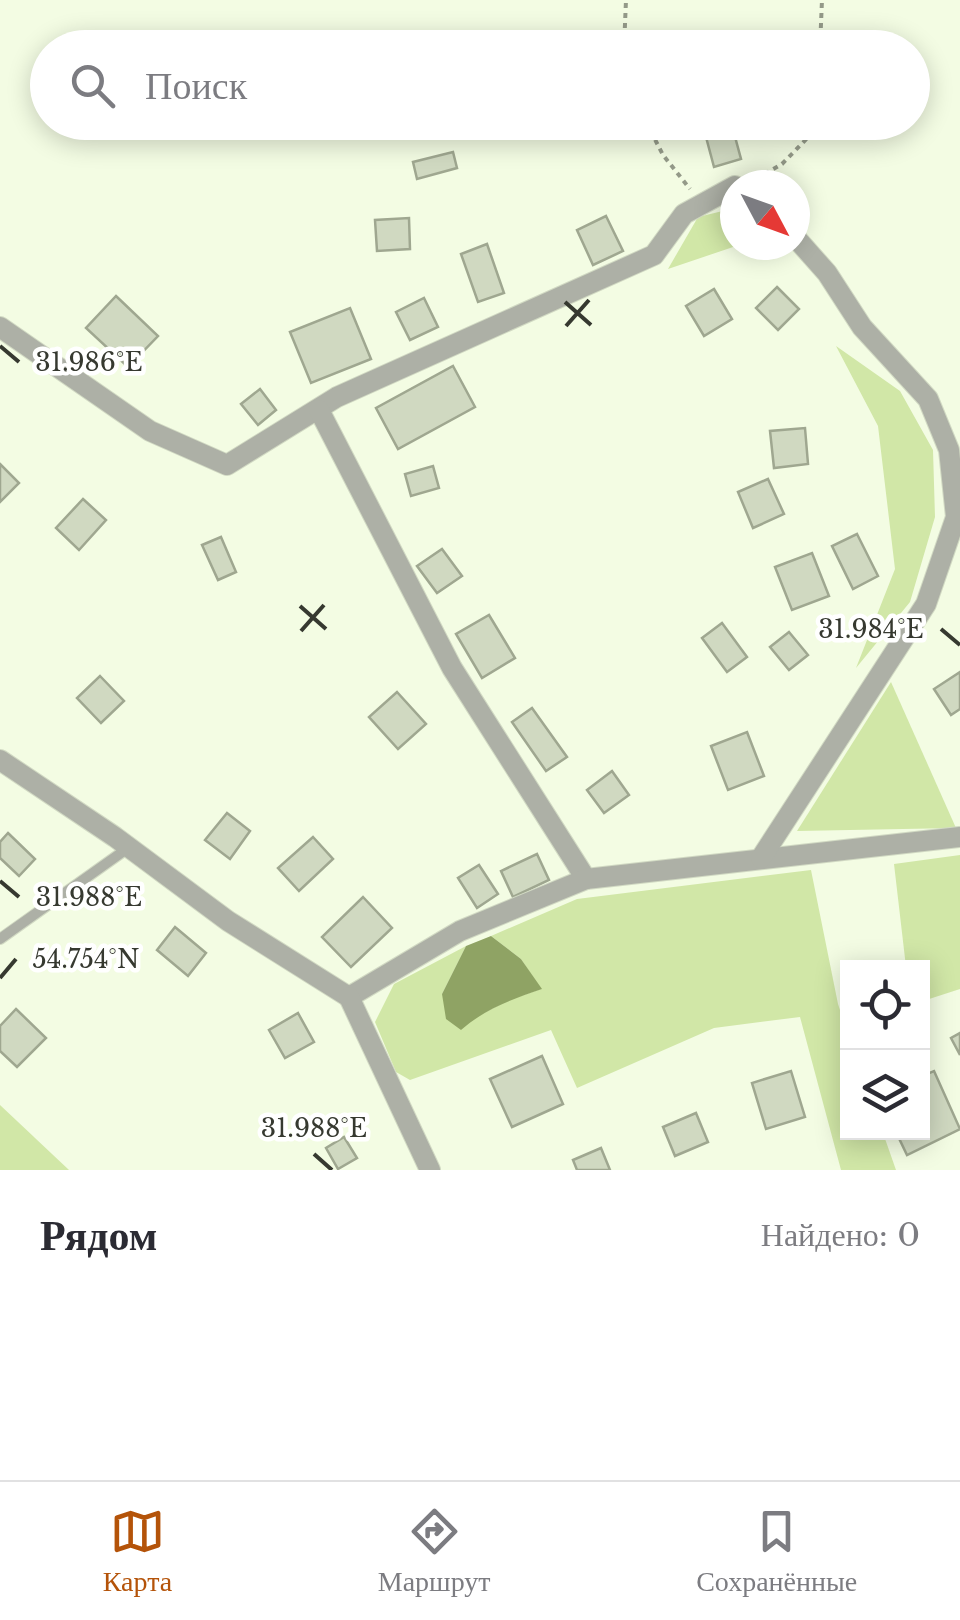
<!DOCTYPE html>
<html lang="ru">
<head>
<meta charset="utf-8">
<style>
	:root { --surface:#fff; --page:#f2f2f3; --text:#2b2b33; --muted:#7c7c81; --line:#e1e1e2; --accent:#b45309 }
	body { margin:0; font-family:"Libre Baskerville",serif; background:var(--page); color:var(--text) }
	.controls { position:absolute; right:30px; bottom:30px; display:grid; overflow:hidden; border-radius:0px; box-shadow:0 5px 25px #0003 }
	.controls button { width:90px; height:90px; display:grid; place-items:center; padding:0; border:0; border-bottom:2px solid var(--line); background:var(--surface); color:var(--text); font:50px sans-serif }
	.compass { position:absolute; left:720px; top:170px; width:90px; height:90px; border-radius:50%; background:var(--surface); box-shadow:0 5px 25px #0003; rotate:131deg }
	.list { margin:0; padding:0; list-style:none }
	h2 { display:flex; justify-content:space-between; align-items:center; height:130px; margin:0; padding:0 40px; font-size:42px }
	h2 small { font-size:32px; font-weight:400; color:var(--muted) }
	.icon { flex:none; width:55px; height:55px; fill:none; stroke:currentColor; stroke-width:2; stroke-linecap:round; stroke-linejoin:round }
	.map { position:relative; flex:none; width:960px; height:1170px; overflow:hidden }
	.search { position:absolute; background:var(--surface); box-shadow:0 5px 25px #0003; left:30px; right:30px; top:30px; height:110px; display:flex; align-items:center; gap:25px; box-sizing:border-box; padding:0 35px; border-radius:55px; color:var(--muted); font-size:38px }
	.sheet { height:310px; background:var(--surface) }
	nav { display:flex; justify-content:space-around; align-items:center; box-sizing:border-box; height:140px; border-top:2px solid var(--line); background:var(--surface); font-size:28px; color:var(--muted) }
	nav a { display:grid; justify-items:center; gap:5px }
	nav .on { color:var(--accent) }
	.map>svg:first-child { display:block }
	.green { fill:#d1e7a7 }
	.water { fill:#8fa364 }
	.building { fill:#d0d9c1; stroke:#9fa790; stroke-width:2.5 }
	.lines { fill:none; stroke-linecap:round; stroke-linejoin:round }
	.lane-casing { stroke:#d1d9c3; stroke-width:12 }
	.street-casing { stroke:#d1d9c3; stroke-width:22 }
	.path { stroke:#949a89; stroke-width:4; stroke-dasharray:5 5; stroke-linecap:butt }
	.lane { stroke:#adb0a6; stroke-width:10 }
	.street { stroke:#adb0a6; stroke-width:20 }
	.ticks { fill:none; stroke:#363930; stroke-width:4 }
	.ticks-label { font-size:25px; text-anchor:middle; fill:#363930; stroke:#fff; stroke-width:9; stroke-linejoin:round; paint-order:stroke }
</style>
</head>
<body>
<div class="map">
<svg width="960" height="1170" viewBox="0 0 960 1170">
	<rect width="100%" height="100%" fill="#f3fce3"/>
	<g class="green">
		<polygon points="735,208 735,245 739,245 668,269 698,217"/>
		<polygon points="836,346 900,391 933,450 935,517 910,602 856,668 895,569 878,426"/>
		<polygon points="891,682 956,828 797,831"/>
		<polygon points="960,855 960,989 923,1001 922,968 906,967 894,864"/>
		<polygon points="811,870 838,1004 847,1031 848,1132 883,1133 896,1170 841,1170 800,1017 714,1028 577,1088 551,1030 410,1080 396,1072 375,1022 394,984 466,946 442,994 476,1017 509,1000 541,989 521,959 491,936 577,899"/>
		<polygon points="0,1105 69,1170 0,1170"/>
	</g>
	<path class="water" d="M 491,936 L 521,959 L 542,989 C 512,999 485,1009 461,1030 L 446,1019 L 442,994 L 466,946 Z"/>
	<g class="building">
		<polygon points="702,122 731,122 741,159 714,167"/>
		<polygon points="453,152 457,168 417,179 413,162"/>
		<polygon points="606,216 623,251 593,265 577,230"/>
		<polygon points="409,218 410,249 377,251 375,220"/>
		<polygon points="487,244 504,293 478,302 461,254"/>
		<polygon points="777,287 799,309 778,330 756,308"/>
		<polygon points="714,289 732,319 704,336 686,306"/>
		<polygon points="116,296 158,336 128,367 86,328"/>
		<polygon points="424,298 438,327 410,340 396,312"/>
		<polygon points="350,308 371,359 311,383 290,332"/>
		<polygon points="453,366 475,407 398,449 376,408"/>
		<polygon points="260,389 276,410 258,425 241,404"/>
		<polygon points="805,428 808,464 774,468 770,431"/>
		<polygon points="0,464 19,483 0,502"/>
		<polygon points="433,466 439,488 411,496 405,474"/>
		<polygon points="768,479 784,514 753,528 738,492"/>
		<polygon points="83,499 106,520 79,550 56,528"/>
		<polygon points="857,534 878,576 853,589 832,546"/>
		<polygon points="221,537 236,572 218,580 202,545"/>
		<polygon points="442,549 462,576 437,593 417,566"/>
		<polygon points="812,553 829,596 792,610 775,567"/>
		<polygon points="489,615 515,658 482,678 456,634"/>
		<polygon points="722,623 747,657 727,672 702,638"/>
		<polygon points="789,632 808,655 789,670 770,647"/>
		<polygon points="960,672 960,709 951,715 934,689"/>
		<polygon points="100,676 124,701 101,723 77,698"/>
		<polygon points="397,692 426,724 398,749 369,717"/>
		<polygon points="532,708 567,757 546,771 512,722"/>
		<polygon points="747,732 764,776 728,790 711,746"/>
		<polygon points="612,771 629,795 604,813 587,790"/>
		<polygon points="227,813 250,831 230,859 205,840"/>
		<polygon points="8,833 35,859 19,876 0,858 0,842"/>
		<polygon points="313,837 333,859 299,891 278,868"/>
		<polygon points="537,854 549,880 513,897 501,871"/>
		<polygon points="479,865 498,894 477,908 458,878"/>
		<polygon points="363,897 392,928 351,967 322,937"/>
		<polygon points="175,927 206,953 188,976 157,950"/>
		<polygon points="16,1009 46,1038 17,1067 0,1051 0,1026"/>
		<polygon points="298,1013 314,1042 285,1058 269,1030"/>
		<polygon points="960,1033 960,1055 951,1038"/>
		<polygon points="542,1056 563,1104 512,1127 490,1079"/>
		<polygon points="791,1071 805,1117 766,1129 752,1083"/>
		<polygon points="934,1071 960,1129 907,1155 896,1132 922,1132 922,1076"/>
		<polygon points="696,1113 708,1142 675,1156 663,1127"/>
		<polygon points="344,1137 357,1158 338,1169 326,1148"/>
		<polygon points="601,1148 610,1170 577,1170 573,1160"/>
	</g>
	<g class="lines">
		<g class="lane-casing">
			<polyline id="lane" points="0,939 128,848"/>
		</g>
		<g class="street-casing">
			<g id="street">
				<polyline points="0,327 150,431 227,465 337,397 654,255 684,214 735,186"/>
				<polyline points="319,410 452,668 586,879"/>
				<polyline points="0,760 115,837 228,921 349,997 460,931 586,879 960,837"/>
				<polyline points="761,858 926,604 956,517 949,450 928,399 862,327 827,273 795,237"/>
				<polyline points="349,997 430,1170"/>
			</g>
		</g>
		<g class="path">
			<polyline points="624,48 626,0"/>
			<polyline points="820,48 822,0"/>
			<polyline points="646,122 663,155 690,189"/>
			<polyline points="756,179 782,164 823,122"/>
		</g>
		<use href="#lane" class="lane"/>
		<use href="#street" class="street"/>
	</g>
	<path class="ticks" d="M 565,302 L 591,325M 566,326 L 589,300M 0,346 L 19,362M 300,606 L 326,629M 941,629 L 960,645M 301,631 L 324,605M 0,881 L 19,897M 0,978 L 16,959M 314,1154 L 332,1170"/>
	<g class="ticks-label">
		<text x="89" y="371">31.986°E</text>
		<text x="871" y="638">31.984°E</text>
		<text x="89" y="906">31.988°E</text>
		<text x="86" y="968">54.754°N</text>
		<text x="314" y="1137">31.988°E</text>
	</g>
</svg>
<div class="controls">
<button><svg class="icon" aria-label="locate" viewBox="0 0 24 24"><circle cx="12" cy="12" r="6"/><path d="M12 2v4M12 18v4M2 12h4M18 12h4"/></svg></button>
<button><svg class="icon" aria-label="layers" viewBox="0 0 24 24"><path d="M12 4l9 5-9 5-9-5zM3 14l9 5 9-5"/></svg></button>
</div>
<svg class="compass" viewBox="-18 -18 36 36"><path d="M0-13l5 13h-10z" fill="#e53935"/><path d="M0 13l5-13h-10z" fill="#7c7c81"/></svg>
<div class="search"><svg class="icon" aria-label="search" viewBox="0 0 24 24"><circle cx="10" cy="10" r="6"/><path d="M15 15l6 6"/></svg>Поиск</div>
</div>
<section class="sheet">
<h2>Рядом<small>Найдено: 0</small></h2>
<ul class="list">
</ul>
</section>
<nav>
<a class="on"><svg class="icon" aria-label="map" viewBox="0 0 24 24"><path d="M3 6l6-2 6 2 6-2v14l-6 2-6-2-6 2zM9 4v14M15 6v14"/></svg>Карта</a>
<a><svg class="icon" aria-label="directions" viewBox="0 0 24 24"><path d="M12 3l9 9-9 9-9-9zM9 14v-3h6M13 9l2 2-2 2"/></svg>Маршрут</a>
<a><svg class="icon" aria-label="saved" viewBox="0 0 24 24"><path d="M7 4h10v16l-5-4-5 4z"/></svg>Сохранённые</a>
</nav>
</body>
</html>
